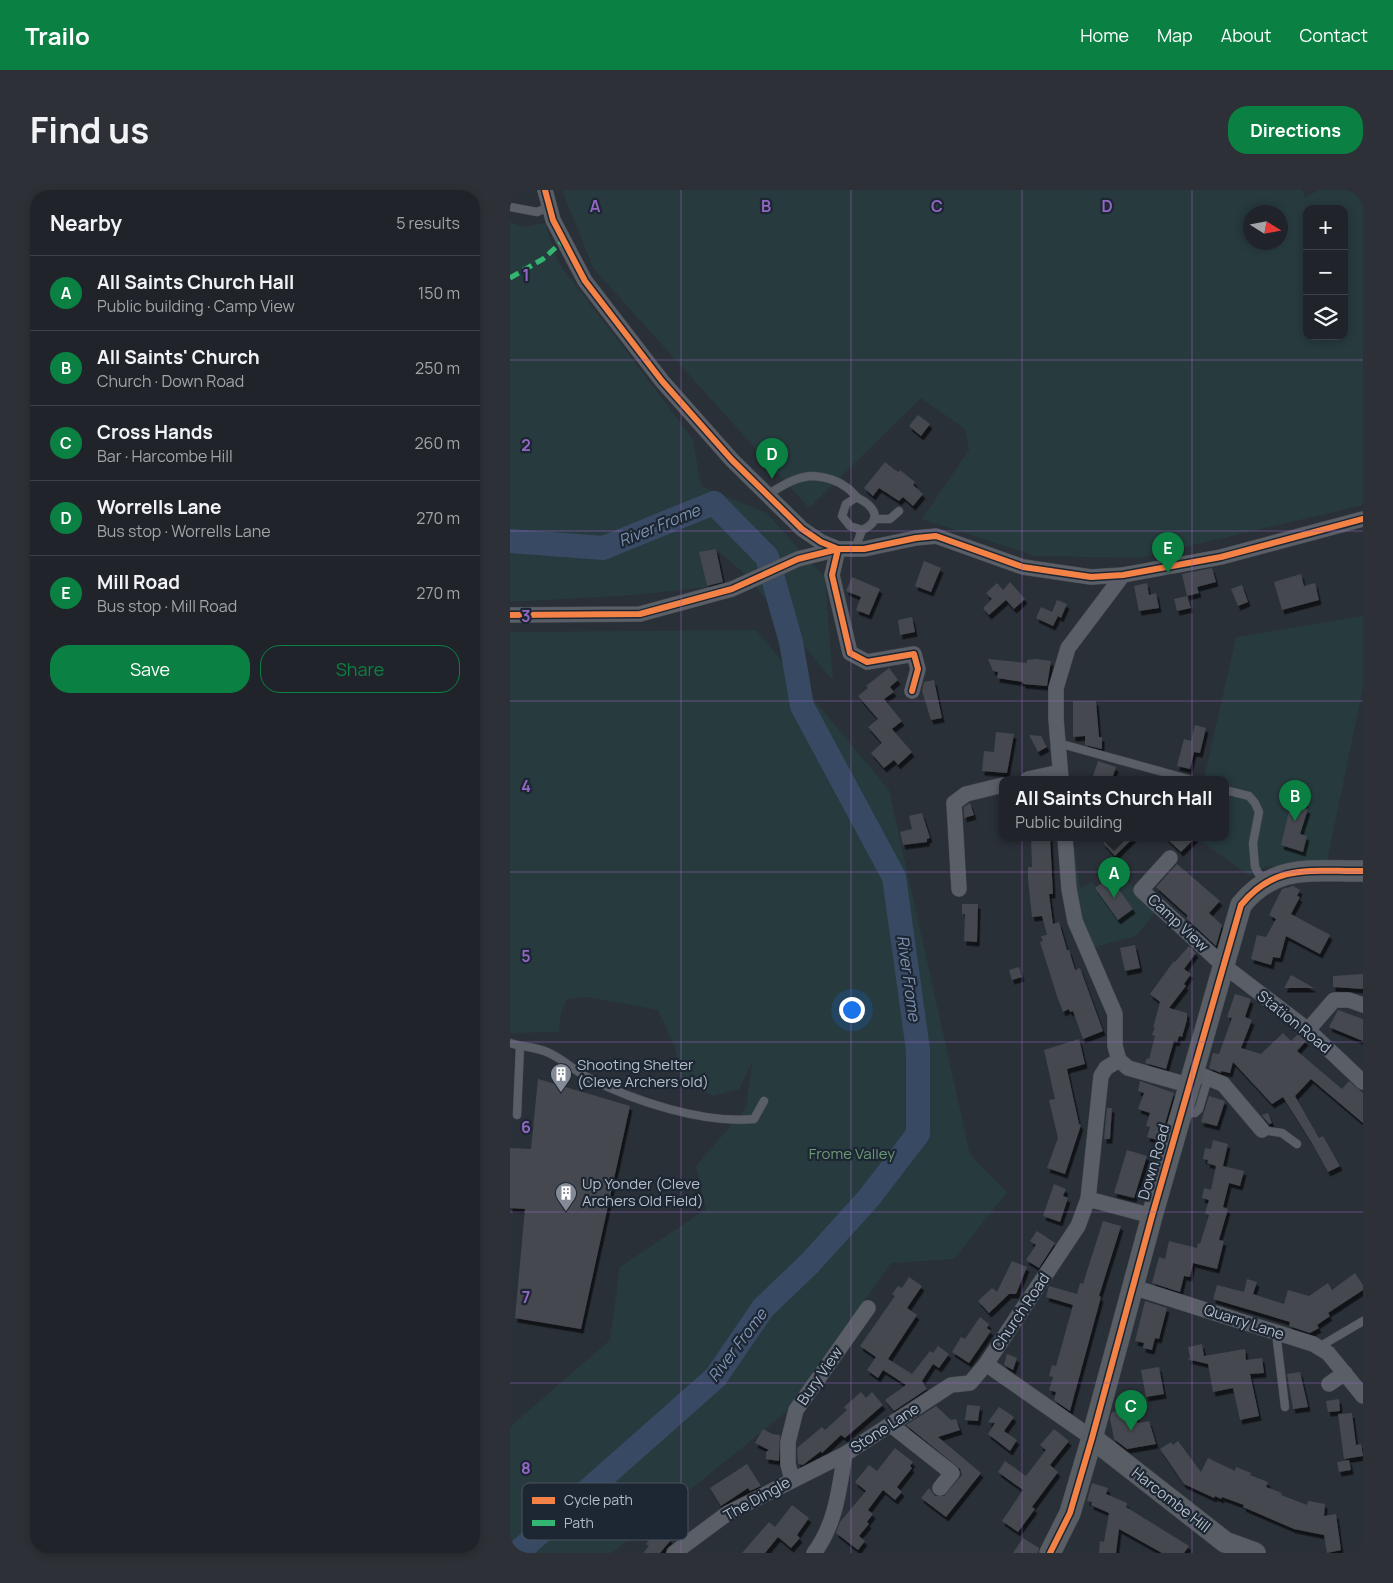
<!DOCTYPE html>
<html lang="en">
<head>
<meta charset="utf-8">
<style>
	:root { --surface:#20242a; --page:#2d3036; --text:#f1f3f6; --muted:#a2a4a8; --line:#3d4147; --accent:#0b8043 }
	body { margin:0; font-family:Manrope,sans-serif; background:var(--page); color:var(--text) }
	.controls { position:absolute; right:15px; top:15px; display:grid; overflow:hidden; border-radius:10px; box-shadow:0 2px 8px #0003 }
	.controls button { width:45px; height:45px; display:grid; place-items:center; padding:0; border:0; border-bottom:1px solid var(--line); background:var(--surface); color:var(--text); font:25px sans-serif }
	.compass { position:absolute; left:733px; top:15px; width:45px; height:45px; border-radius:50%; background:var(--surface); box-shadow:0 2px 8px #0003; rotate:101deg }
	.you { position:absolute; left:341px; top:819px; width:18px; height:18px; margin:-12px; border:4px solid #fff; border-radius:50%; background:#1a73e8; box-shadow:0 0 0 8px #1a73e833 }
	.badge { display:grid; place-items:center; width:32px; height:32px; border-radius:50%; background:var(--accent); color:#fff; font-size:16px; font-weight:700 }
	.pin { position:absolute; translate:-50% -41px; filter:drop-shadow(0 1px 2px #0008) }
	.pin::after { content:''; position:absolute; top:26px; width:18px; height:15px; background:inherit; clip-path:polygon(0 0,100% 0,50% 100%) }
	.popup { position:absolute; left:489px; top:586px; width:230px; height:65px; box-sizing:border-box; display:grid; place-content:center; border-radius:10px; background:var(--surface); filter:drop-shadow(0 1px 4px #0005); font-size:16px; white-space:nowrap; color:var(--muted) }
	.popup b { font-size:19px; color:var(--text) }
	.popup::after { content:''; position:absolute; left:50%; top:100%; margin-left:-10px; border:10px solid transparent; border-top-color:var(--surface) }
	.list { margin:0; padding:0; list-style:none }
	h2 { display:flex; justify-content:space-between; align-items:center; height:65px; margin:0; padding:0 20px; font-size:21px }
	h2 small { font-size:16px; font-weight:400; color:var(--muted) }
	.list li { display:grid; grid-template-columns:32px 1fr auto; gap:15px; align-items:center; box-sizing:border-box; height:75px; padding:0 20px; border-top:1px solid var(--line) }
	.list b { display:block; font-size:19px; white-space:nowrap }
	.list p { margin:0; font-size:16px; white-space:nowrap; color:var(--muted) }
	.list em { font-size:16px; font-style:normal; color:var(--muted) }
	.actions { display:flex; gap:10px; padding:15px 20px }
	.actions a { flex:1; padding:11px 0; border:1px solid var(--accent); border-radius:20px; text-align:center; font-size:18px; color:var(--accent) }
	.actions .main { background:var(--accent); color:#fff }
	.icon { flex:none; width:28px; height:28px; fill:none; stroke:currentColor; stroke-width:2; stroke-linecap:round; stroke-linejoin:round }
	.map { position:relative; flex:none; width:853px; height:1363px; overflow:hidden; border-radius:20px }
	header { display:flex; align-items:center; gap:30px; box-sizing:border-box; height:70px; padding:0 25px; background:var(--accent); color:#fff }
	header strong { font-size:24px }
	nav { display:flex; gap:28px; margin-inline-start:auto; font-size:18px }
	.intro { display:flex; align-items:center; justify-content:space-between; box-sizing:border-box; height:120px; padding:0 30px }
	h1 { margin:0; font-size:35px }
	.button { padding:12px 22px; border-radius:20px; background:var(--accent); color:#fff; font-size:18px; font-weight:700 }
	main { display:flex; gap:30px; padding:0 30px }
	aside { flex:1; background:var(--surface); border-radius:20px; box-shadow:0 2px 8px #0003 }
	.map>svg:first-child { display:block }
	.green { fill:#273a3e; fill-rule:evenodd }
	.lines { fill:none; stroke-linecap:round; stroke-linejoin:round }
	.river { stroke:#384963; stroke-width:24 }
	.building { fill:#444950; filter:url(#shadow) }
	.lane-casing { stroke:#484c53; stroke-width:9 }
	.street-casing { stroke:#484c53; stroke-width:16 }
	.secondary-casing { stroke:#484c53; stroke-width:22 }
	.lane { stroke:#5a5e66; stroke-width:8 }
	.street { stroke:#5a5e66; stroke-width:15 }
	.secondary { stroke:#595d64; stroke-width:21 }
	.quiet { stroke:#33b770; stroke-width:5; stroke-dasharray:10 5; stroke-linecap:butt }
	.cycleway-casing { stroke:#1d2633; stroke-width:9 }
	.cycleway { stroke:#f48246; stroke-width:6 }
	.grid { fill:none; stroke:#9266c3; stroke-width:1; stroke-opacity:0.55 }
	.labels { text-anchor:middle; stroke-width:4.5; stroke-linejoin:round; paint-order:stroke }
	.street-label { font-size:15px; fill:#b4bcc9; stroke:#1d2633 }
	.poi-label { font-size:15px; fill:#b4bcc9; stroke:#1d2633; text-anchor:start }
	.park-label { font-size:15px; fill:#6b9a76; stroke:#1d2633 }
	.water-label { font-size:16px; font-style:italic; fill:#7c92b1; stroke:#1d2633 }
	.key { fill:#1d2633; stroke:#4a5360; stroke-width:1 }
	.key-label { font-size:14px; fill:#b4bcc9 }
	.grid-label { font-size:16px; text-anchor:middle; font-weight:bold; fill:#9266c3; stroke:#1d2633; stroke-width:4.5; stroke-linejoin:round; paint-order:stroke }
</style>
</head>
<body>
<header>
<strong>Trailo</strong>
<nav><a>Home</a><a>Map</a><a>About</a><a>Contact</a></nav>
</header>
<div class="intro"><h1>Find us</h1><a class="button">Directions</a></div>
<main>
<aside>
<h2>Nearby<small>5 results</small></h2>
<ul class="list">
<li><span class="badge">A</span><div><b>All Saints Church Hall</b><p>Public building · Camp View</p></div><em>150 m</em></li>
<li><span class="badge">B</span><div><b>All Saints' Church</b><p>Church · Down Road</p></div><em>250 m</em></li>
<li><span class="badge">C</span><div><b>Cross Hands</b><p>Bar · Harcombe Hill</p></div><em>260 m</em></li>
<li><span class="badge">D</span><div><b>Worrells Lane</b><p>Bus stop · Worrells Lane</p></div><em>270 m</em></li>
<li><span class="badge">E</span><div><b>Mill Road</b><p>Bus stop · Mill Road</p></div><em>270 m</em></li>
</ul>
<div class="actions"><a class="main">Save</a><a>Share</a></div>
</aside>
<div class="map">
<svg width="853" height="1363" viewBox="0 0 853 1363">
	<defs>
		<filter id="shadow"><feDropShadow dx="2.5" dy="4.5" stdDeviation="0" flood-color="#0009"/></filter>
	</defs>
	<rect width="100%" height="100%" fill="#2a3038"/>
	<g class="green">
		<path d="M 52,0 L 792,0 L 795,8 L 808,0 L 853,0 L 853,315 L 628,368 L 526,366 L 412,329 L 459,260 L 455,239 L 411,208 L 299,318 L 83,78 ZM 797,19 L 834,19 L 834,146 L 797,146 ZM 741,22 L 771,22 L 771,52 L 741,52 Z"/>
		<polygon points="0,32 14,37 35,33 48,72 183,249 191,296 257,323 315,388 323,491 236,385 206,359 189,363 197,397 125,405 0,412"/>
		<polygon points="853,426 853,498 817,671 755,677 740,686 685,647 715,647 715,589 694,589 726,447"/>
		<polygon points="246,440 379,600 460,965 497,1002 444,1069 381,1073 275,1223 102,1363 0,1363 0,1237 100,1150 110,1077 196,1019 186,976 236,918 242,873 229,899 203,906 171,891 165,858 148,820 77,807 57,809 51,822 49,842 0,843 0,442"/>
		<polygon points="565,657 570,699 582,692 608,730 623,719 601,687 598,689 594,684 602,677 647,720 626,746 581,758 565,724 560,662"/>
	</g>
	<g class="lines">
		<polyline class="river" points="0,351 93,358 204,313 257,367 281,452 292,516 384,687 408,860 408,944 358,1009 300,1073 253,1118 206,1187 7,1363"/>
	</g>
	<g class="building">
		<polygon points="408,225 420,234 411,246 399,236"/>
		<polygon points="375,272 385,280 389,282 390,280 405,292 403,295 413,304 403,316 393,307 389,311 369,298 363,306 354,298"/>
		<polygon points="206,359 213,392 197,396 189,362"/>
		<polygon points="414,371 431,378 421,402 405,396"/>
		<polygon points="702,378 706,392 687,397 689,403 677,406 672,384"/>
		<polygon points="791,384 794,396 805,393 809,410 772,420 764,392"/>
		<polygon points="342,387 370,399 359,425 346,420 351,407 336,401"/>
		<polygon points="500,392 515,409 504,419 496,410 479,425 473,418 482,409 476,403 487,393 493,400"/>
		<polygon points="637,393 639,405 646,403 649,418 629,421 624,396"/>
		<polygon points="732,395 738,412 728,416 721,399"/>
		<polygon points="677,406 681,418 667,421 664,409"/>
		<polygon points="547,410 557,414 551,428 548,426 543,436 526,428 531,417 542,422"/>
		<polygon points="402,427 405,442 390,445 388,430"/>
		<polygon points="478,469 517,473 517,470 526,469 541,471 537,496 513,494 513,492 487,488 488,482 483,481"/>
		<polygon points="379,478 388,490 380,497 384,502 374,509 392,531 382,539 402,562 388,575 384,570 374,578 361,563 372,553 358,537 368,529 348,506 358,498 356,496"/>
		<polygon points="424,490 432,528 421,530 412,501 414,492"/>
		<polygon points="563,511 586,511 589,547 592,547 592,559 575,555 575,546 563,547"/>
		<polygon points="685,535 696,538 690,563 684,562 680,579 667,576 674,549 681,551"/>
		<polygon points="486,542 504,544 497,583 472,581 474,561 484,562"/>
		<polygon points="519,545 531,546 537,557 528,562"/>
		<polygon points="588,571 606,577 602,589 582,589"/>
		<polygon points="782,609 796,613 794,618 798,619 790,644 797,646 793,662 771,655"/>
		<polygon points="460,613 464,625 454,628 454,617"/>
		<polygon points="412,623 420,648 417,649 417,652 393,655 390,642 402,639 399,626"/>
		<polygon points="521,647 540,647 543,704 539,704 543,734 549,732 557,760 559,760 565,780 570,778 593,841 573,849 563,821 560,822 559,819 553,822 547,806 530,752 533,751 531,746 537,745 532,726 522,727 518,689 518,677 522,677"/>
		<polygon points="599,647 624,647 605,666 593,653"/>
		<polygon points="655,647 686,647 671,662"/>
		<polygon points="667,674 710,711 699,723 712,735 706,756 676,728 678,726 646,697"/>
		<polygon points="600,687 623,719 608,730 585,698"/>
		<polygon points="783,696 790,700 787,706 790,707 781,724 820,745 810,764 776,746 770,768 763,767 761,775 741,769 747,745 756,747 766,729 759,725 772,699"/>
		<polygon points="452,714 468,714 467,752 454,751 455,724 452,724"/>
		<polygon points="625,755 630,778 615,781 610,758"/>
		<polygon points="679,756 686,763 674,779 681,784 674,794 676,796 659,818 677,823 677,830 672,847 669,846 667,852 664,851 656,879 635,873 637,868 639,869 645,846 642,845 645,837 643,838 650,812 640,804 664,771 665,772"/>
		<polygon points="509,777 512,787 502,790 499,780"/>
		<polygon points="853,784 853,799 823,797 823,786"/>
		<polygon points="781,785 804,798 774,798"/>
		<polygon points="725,804 741,809 735,827 742,830 731,858 751,864 773,843 781,851 788,844 796,851 787,861 832,899 839,891 853,903 853,933 801,889 785,906 809,948 813,946 830,976 818,982 802,953 773,907 762,914 723,872 720,883 711,881 711,883 699,878 703,863 709,864 722,828 717,827"/>
		<polygon points="828,820 853,829 853,851 819,837"/>
		<polygon points="569,849 575,874 557,879 569,934 571,935 555,984 537,978 548,948 539,910 545,909 534,860"/>
		<polygon points="28,889 120,916 71,1139 5,1128 15,1019 0,1018 0,958 21,959"/>
		<polygon points="630,891 664,903 650,951 637,947 640,937 636,936 640,923 628,919 634,903 628,901"/>
		<polygon points="699,906 715,911 707,936 691,932"/>
		<polygon points="597,918 602,918 600,949 594,949"/>
		<polygon points="758,923 762,933 759,934 752,925"/>
		<polygon points="703,950 718,954 713,976 734,981 730,996 719,993 713,1017 718,1019 709,1050 714,1051 707,1079 683,1073 680,1087 674,1086 670,1102 642,1093 649,1067 655,1069 659,1051 687,1058 688,1053 690,1054 699,1025 695,1023 699,1010 692,1008 694,998 701,1000 706,976 697,973 698,970 693,969 695,958 701,959"/>
		<polygon points="617,960 637,966 624,1008 604,1003"/>
		<polygon points="544,994 556,999 553,1006 558,1008 550,1032 533,1026"/>
		<polygon points="593,1031 611,1036 589,1106 591,1107 560,1221 544,1210 546,1202 539,1200 543,1187 539,1186 542,1175 546,1176 563,1115 536,1107 539,1096 567,1104 570,1093 573,1094"/>
		<polygon points="527,1041 545,1053 529,1078 516,1070 526,1055 520,1051"/>
		<polygon points="502,1071 517,1077 506,1104 499,1104 479,1123 468,1111 482,1098 487,1102"/>
		<polygon points="845,1083 853,1095 853,1100 818,1123 820,1126 807,1135 809,1138 800,1143 779,1136 780,1132 703,1109 707,1095 734,1102 737,1089 747,1092 743,1104 774,1114 778,1100 799,1106 818,1093 822,1100"/>
		<polygon points="399,1087 412,1096 397,1118 407,1125 378,1169 402,1184 420,1161 423,1163 428,1156 439,1164 429,1178 423,1174 412,1191 417,1199 384,1221 375,1210 396,1195 373,1180 368,1188 357,1180 366,1167 350,1156 385,1106 382,1104 388,1096 392,1098"/>
		<polygon points="635,1111 657,1118 649,1149 645,1148 642,1160 633,1158 634,1153 625,1151"/>
		<polygon points="470,1127 479,1134 477,1138 481,1141 459,1173 442,1162 451,1147 455,1149"/>
		<polygon points="692,1154 694,1166 735,1159 736,1170 752,1168 754,1183 740,1184 749,1226 730,1230 723,1198 703,1202 698,1174 677,1169 680,1168 678,1157"/>
		<polygon points="497,1164 507,1168 503,1180 494,1175"/>
		<polygon points="649,1177 654,1204 636,1207 631,1180"/>
		<polygon points="790,1182 798,1217 783,1219 777,1184"/>
		<polygon points="351,1202 356,1208 362,1202 373,1215 335,1248 331,1245 312,1263 311,1261 293,1275 288,1274 287,1258 312,1237 315,1240 337,1220 334,1217"/>
		<polygon points="829,1209 830,1221 818,1222 816,1211"/>
		<polygon points="457,1215 470,1216 468,1231 455,1230"/>
		<polygon points="426,1216 441,1230 446,1229 450,1240 428,1247 471,1283 436,1327 411,1308 419,1298 425,1306 434,1306 452,1285 450,1279 396,1235"/>
		<polygon points="489,1217 504,1227 494,1241 507,1250 500,1261 478,1244 485,1233 478,1232"/>
		<polygon points="625,1218 628,1233 639,1231 646,1254 617,1259 604,1249 600,1228 602,1222"/>
		<polygon points="842,1223 846,1255 851,1254 853,1266 834,1269 828,1224"/>
		<polygon points="253,1239 262,1244 270,1245 269,1271 256,1269 256,1262 259,1260 245,1253"/>
		<polygon points="544,1239 559,1251 540,1275 548,1282 522,1317 525,1319 508,1342 492,1331 513,1300 488,1282 495,1271 516,1286 536,1260 530,1255"/>
		<polygon points="668,1251 691,1282 698,1268 725,1281 726,1277 741,1283 740,1285 758,1292 756,1297 772,1303 771,1305 797,1315 798,1311 815,1314 814,1326 826,1324 831,1360 817,1363 814,1345 784,1339 733,1317 734,1315 712,1307 711,1309 705,1306 704,1308 674,1294 650,1259 661,1252 663,1255"/>
		<polygon points="385,1258 403,1272 400,1276 402,1278 387,1297 392,1302 385,1310 373,1300 358,1320 363,1324 357,1332 359,1334 349,1346 355,1351 348,1360 326,1343 330,1332 356,1301 345,1292 359,1275 367,1281"/>
		<polygon points="839,1270 841,1280 829,1282 827,1272"/>
		<polygon points="237,1274 251,1296 240,1301 238,1298 211,1316 200,1298"/>
		<polygon points="582,1293 598,1298 596,1304 617,1313 616,1317 679,1356 674,1363 652,1363 609,1339 606,1363 589,1363 590,1351 594,1352 599,1323 581,1315 582,1312 577,1311"/>
		<polygon points="282,1315 299,1328 287,1345 290,1348 281,1358 268,1347 255,1363 232,1363 259,1332 265,1337"/>
		<polygon points="153,1342 161,1350 150,1363 133,1363 139,1356 136,1354 145,1344 149,1347"/>
		<polygon points="513,1348 529,1358 528,1363 503,1363"/>
	</g>
	<g class="lines">
		<g class="lane-casing">
			<g id="lane">
				<polyline points="0,17 27,22 39,17"/>
				<path d="M 257,305 C 272,296 286,286 304,286 C 315,287 327,290 336,297 C 341,300 344,305 348,308 C 364,316 374,330 352,340 L 340,336 L 332,326 L 336,314 L 347,307"/>
				<polyline points="364,329 380,329 389,321"/>
				<polyline points="345,359 352,340"/>
				<polyline points="548,553 678,589"/>
				<polyline points="715,600 739,606 745,613 749,622 743,653 745,677 748,683 756,691"/>
				<path d="M 0,853 C 12,857 26,857 37,862 C 52,868 64,881 79,888 C 124,911 193,934 244,929 L 254,911"/>
				<polyline points="673,923 685,923 689,919 698,888"/>
				<polyline points="7,925 10,856"/>
				<polyline points="752,940 772,943 787,954"/>
				<polyline points="766,1142 775,1217"/>
				<polyline points="809,1157 853,1131"/>
			</g>
		</g>
		<g class="street-casing">
			<g id="street">
				<polyline points="35,0 43,30 75,91 152,191 222,270 292,339 311,352 328,359 322,385 340,463 357,472 404,464 408,479 402,501"/>
				<polyline points="0,425 130,424 222,399 288,369 328,359 354,359 406,348 426,346 513,377 581,387 613,385 711,367 853,329"/>
				<polyline points="518,589 550,582"/>
				<polyline points="551,589 546,529 546,498 558,458 613,385"/>
				<polyline points="555,647 559,699 565,731 605,824 605,856 609,870 618,878 678,895"/>
				<polyline points="660,668 631,700 713,775 798,840 853,892"/>
				<polyline points="449,699 444,613 456,604 493,595"/>
				<polyline points="798,840 824,810 839,810 853,815"/>
				<polyline points="683,882 713,894 752,940"/>
				<polyline points="578,1009 642,1026"/>
				<polyline points="623,1097 803,1154 818,1163 853,1206"/>
				<polyline points="476,1174 582,1248"/>
				<polyline points="819,1194 835,1183"/>
				<polyline points="381,1235 442,1283 430,1298"/>
				<polyline points="282,1290 278,1274 278,1252 286,1220 358,1118"/>
				<polyline points="164,1363 218,1323 335,1264 441,1195 460,1193 476,1174 568,1036 578,1009 591,886 596,878 609,870"/>
				<path d="M 304,1363 C 326,1334 329,1299 335,1264"/>
			</g>
		</g>
		<g class="secondary-casing">
			<g id="secondary">
				<polyline points="582,1248 715,1352 745,1363"/>
				<path d="M 540,1363 L 560,1323 L 582,1248 L 642,1026 L 731,715 C 766,672 803,682 853,681"/>
			</g>
		</g>
		<use href="#lane" class="lane"/>
		<use href="#street" class="street"/>
		<use href="#secondary" class="secondary"/>
		<polyline class="quiet" points="0,88 33,69 53,51"/>
		<g class="cycleway-casing">
			<g id="cycleway">
				<polyline points="35,0 43,30 75,91 152,191 222,270 292,339 311,352 328,359 322,385 340,463 357,472 404,464 408,479 402,501"/>
				<polyline points="0,425 130,424 222,399 288,369 328,359 354,359 406,348 426,346 513,377 581,387 613,385 711,367 853,329"/>
				<path d="M 540,1363 L 560,1323 L 582,1248 L 642,1026 L 731,715 C 766,672 803,682 853,681"/>
			</g>
		</g>
		<use href="#cycleway" class="cycleway"/>
	</g>
	<path class="grid" d="M 171,0 L 171,1363M 341,0 L 341,1363M 512,0 L 512,1363M 682,0 L 682,1363M 0,170 L 853,170M 0,341 L 853,341M 0,511 L 853,511M 0,682 L 853,682M 0,852 L 853,852M 0,1022 L 853,1022M 0,1193 L 853,1193"/>
	<defs>
		<g id="building-pin" transform="scale(1.125)"><path d="M0 17L-7.5 6A9.5 9.5 0 1 1 7.5 6Z" fill="#848b96" stroke="#1d2633"/><path d="M-4-6H4V6H1V3H-1V6H-4ZM-2.5-4.3h1.7v1.8h-1.7ZM.8-4.3h1.7v1.8H.8ZM-2.5-1h1.7V.8h-1.7ZM.8-1h1.7V.8H.8Z" fill="#fff"/></g>
	</defs>
	<g fill-rule="evenodd">
		<use href="#building-pin" x="51" y="884"/>
		<use href="#building-pin" x="56" y="1003"/>
	</g>
	<g class="labels">
		<g class="street-label">
			<text transform="translate(668 733) rotate(43)" y="5">Camp View</text>
			<text transform="translate(784 832) rotate(39)" y="5">Station Road</text>
			<text transform="translate(644 972) rotate(-74)" y="5">Down Road</text>
			<text transform="translate(511 1122) rotate(-56)" y="5">Church Road</text>
			<text transform="translate(734 1132) rotate(18)" y="5">Quarry Lane</text>
			<text transform="translate(310 1186) rotate(-55)" y="5">Bury View</text>
			<text transform="translate(375 1238) rotate(-33)" y="5">Stone Lane</text>
			<text transform="translate(247 1309) rotate(-29)" y="5">The Dingle</text>
			<text transform="translate(661 1310) rotate(38)" y="5">Harcombe Hill</text>
		</g>
		<g class="poi-label">
			<text x="67" y="880">Shooting Shelter<tspan x="67" dy="17">(Cleve Archers old)</tspan></text>
			<text x="72" y="999">Up Yonder (Cleve<tspan x="72" dy="17">Archers Old Field)</tspan></text>
		</g>
		<g class="park-label">
			<text x="342" y="969">Frome Valley</text>
		</g>
		<g class="water-label">
			<text transform="translate(149 335) rotate(-22)" y="6">River Frome</text>
			<text transform="translate(399 788) rotate(82)" y="6">River Frome</text>
			<text transform="translate(227 1155) rotate(-53)" y="6">River Frome</text>
		</g>
	</g>
	<rect x="12" y="1293" width="166" height="57" rx="8" class="key"/>
	<rect x="22" y="1307" width="23" height="7" fill="#f48246"/>
	<rect x="22" y="1330" width="23" height="6" fill="#33b770"/>
	<g class="key-label">
		<text x="54" y="1315">Cycle path</text>
		<text x="54" y="1338">Path</text>
	</g>
	<g class="grid-label">
		<text x="85" y="22">A</text>
		<text x="256" y="22">B</text>
		<text x="427" y="22">C</text>
		<text x="597" y="22">D</text>
		<text x="16" y="91">1</text>
		<text x="16" y="261">2</text>
		<text x="16" y="432">3</text>
		<text x="16" y="602">4</text>
		<text x="16" y="772">5</text>
		<text x="16" y="943">6</text>
		<text x="16" y="1113">7</text>
		<text x="16" y="1284">8</text>
	</g>
</svg>
<div class="controls">
<button>+</button>
<button>−</button>
<button><svg class="icon" aria-label="layers" viewBox="0 0 24 24"><path d="M12 4l9 5-9 5-9-5zM3 14l9 5 9-5"/></svg></button>
</div>
<svg class="compass" viewBox="-18 -18 36 36"><path d="M0-13l5 13h-10z" fill="#e53935"/><path d="M0 13l5-13h-10z" fill="#a2a4a8"/></svg>
<div class="you"></div>
<div class="pin badge" style="left:604px;top:708px">A</div>
<div class="popup"><b>All Saints Church Hall</b>Public building</div>
<div class="pin badge" style="left:785px;top:631px">B</div>
<div class="pin badge" style="left:621px;top:1241px">C</div>
<div class="pin badge" style="left:262px;top:289px">D</div>
<div class="pin badge" style="left:658px;top:383px">E</div>
</div>
</main>
</body>
</html>
